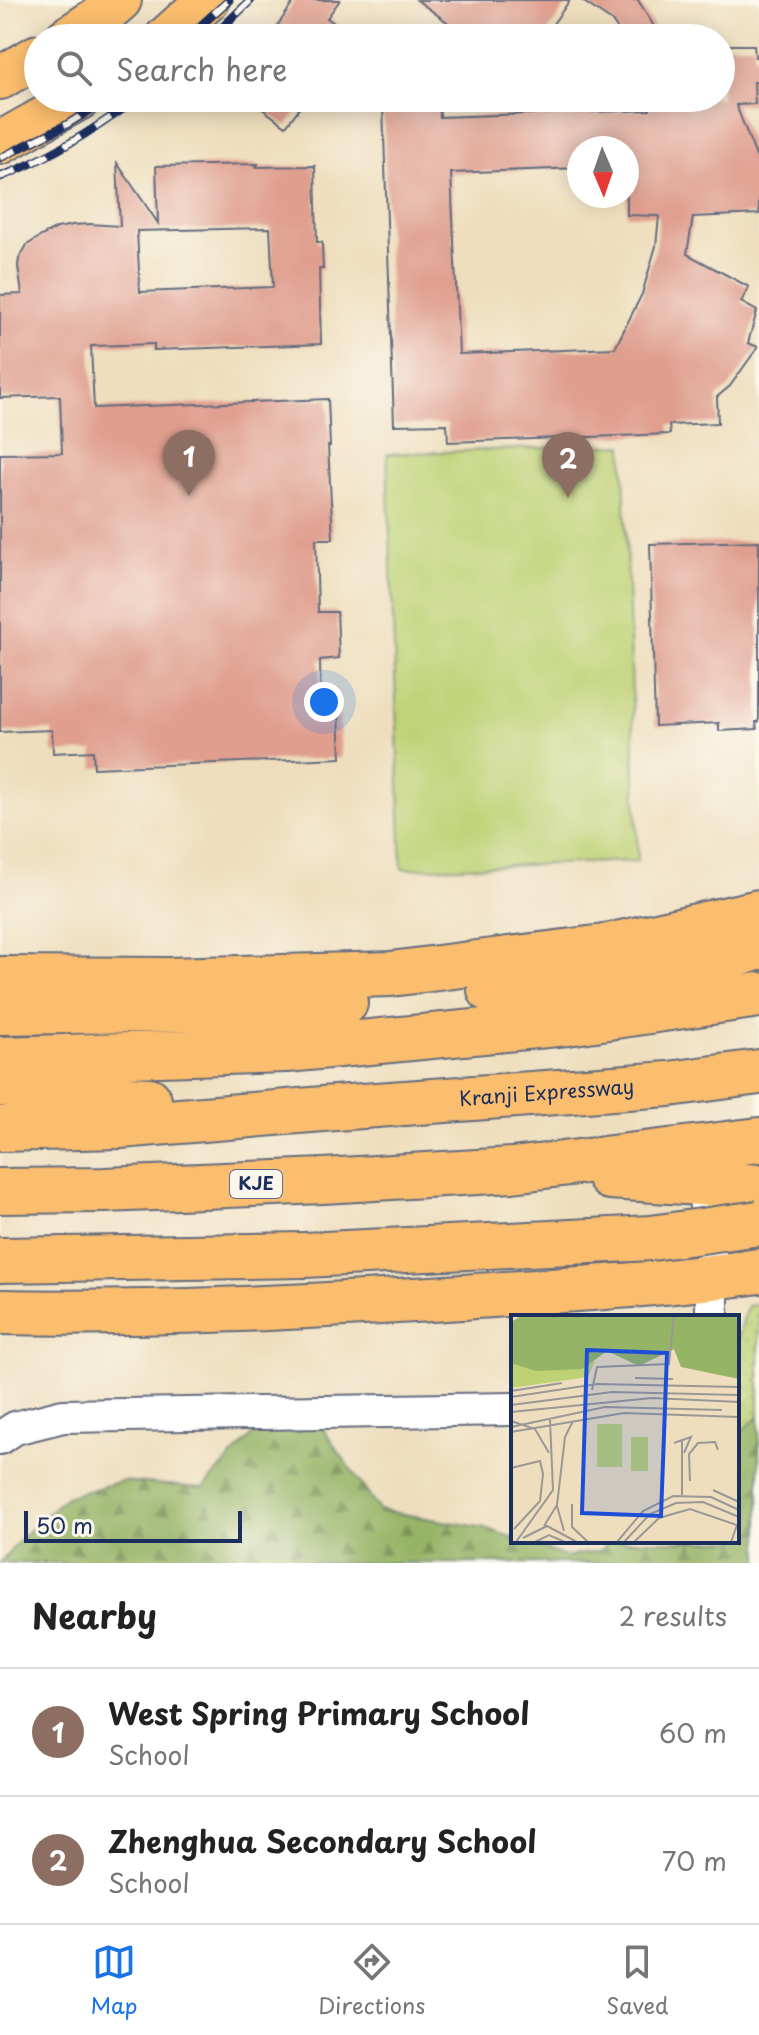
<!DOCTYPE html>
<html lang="en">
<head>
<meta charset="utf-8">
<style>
	:root { --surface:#fff; --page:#f6f6f6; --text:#222; --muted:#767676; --line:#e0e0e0; --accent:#1a73e8 }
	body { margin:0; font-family:"Playpen Sans",sans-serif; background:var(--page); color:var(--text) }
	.compass { position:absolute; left:567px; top:136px; width:72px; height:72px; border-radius:50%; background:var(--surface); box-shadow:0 4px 20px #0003; rotate:178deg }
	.scale { position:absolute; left:24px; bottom:20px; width:218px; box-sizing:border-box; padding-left:8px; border:4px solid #1b2f5e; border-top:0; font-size:22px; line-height:28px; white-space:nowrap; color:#1b2f5e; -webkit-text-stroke:6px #fbf7ec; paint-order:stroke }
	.you { position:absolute; left:324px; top:702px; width:28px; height:28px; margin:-20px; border:6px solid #fff; border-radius:50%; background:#1a73e8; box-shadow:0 0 0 12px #1a73e833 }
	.badge { display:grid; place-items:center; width:52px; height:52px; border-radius:50%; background:var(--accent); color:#fff; font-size:26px; font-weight:700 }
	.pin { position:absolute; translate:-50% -66px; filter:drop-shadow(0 2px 4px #0008) }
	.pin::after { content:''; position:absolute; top:42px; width:28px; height:24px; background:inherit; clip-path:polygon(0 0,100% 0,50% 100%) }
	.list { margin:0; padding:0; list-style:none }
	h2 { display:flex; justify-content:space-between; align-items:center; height:104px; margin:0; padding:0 32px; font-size:34px }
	h2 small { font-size:26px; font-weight:400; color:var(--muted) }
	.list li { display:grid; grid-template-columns:52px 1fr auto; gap:24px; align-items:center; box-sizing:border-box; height:128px; padding:0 32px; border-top:2px solid var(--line) }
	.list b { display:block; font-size:30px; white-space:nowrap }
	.list p { margin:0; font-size:26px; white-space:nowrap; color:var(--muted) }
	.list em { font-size:26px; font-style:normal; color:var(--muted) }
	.icon { flex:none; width:44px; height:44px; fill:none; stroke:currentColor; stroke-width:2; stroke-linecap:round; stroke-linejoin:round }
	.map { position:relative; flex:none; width:759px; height:1563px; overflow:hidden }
	.search { position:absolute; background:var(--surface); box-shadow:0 4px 20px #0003; left:24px; right:24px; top:24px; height:88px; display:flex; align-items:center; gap:20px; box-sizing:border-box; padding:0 28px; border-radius:44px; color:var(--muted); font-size:30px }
	.sheet { height:360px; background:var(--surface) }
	nav { display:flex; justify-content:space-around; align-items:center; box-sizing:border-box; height:112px; border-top:2px solid var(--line); background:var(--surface); font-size:22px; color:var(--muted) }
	nav a { display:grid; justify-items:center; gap:4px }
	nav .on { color:var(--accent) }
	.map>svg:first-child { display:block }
	.grass { fill:url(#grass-dots); stroke:#6c806a; stroke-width:2 }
	.forest { fill:url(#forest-firs); stroke:#587262; stroke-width:2 }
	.pitch { fill:#bed275; stroke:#6c806a; stroke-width:2 }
	.building { fill:#df9e8e; fill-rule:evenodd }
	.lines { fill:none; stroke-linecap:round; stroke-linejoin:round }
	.minor-casing { stroke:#656c7f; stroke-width:36 }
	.major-casing { stroke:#656c7f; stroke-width:46 }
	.highway-casing { stroke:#656c7f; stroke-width:48 }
	.minor { stroke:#fff; stroke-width:32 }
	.major { stroke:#fbbe6e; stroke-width:42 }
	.highway { stroke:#fbbe6e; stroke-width:44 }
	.rail-casing { stroke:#1b2f5e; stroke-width:9 }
	.rail { stroke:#fbf7ec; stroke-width:6; stroke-dasharray:18; stroke-linecap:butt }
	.highway-bridge-casing { stroke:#656c7f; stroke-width:48; stroke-linecap:butt }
	.highway-bridge { stroke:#fbbe6e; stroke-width:44 }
	.labels { text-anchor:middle; stroke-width:6; stroke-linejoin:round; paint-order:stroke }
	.shield { fill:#fbf7ec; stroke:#5e6b89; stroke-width:2 }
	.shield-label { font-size:18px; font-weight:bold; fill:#1b2f5e }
	.street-label { font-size:20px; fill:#1b2f5e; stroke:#fbf7ec }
	.inset-road { fill:none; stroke:#9a9897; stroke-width:2 }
	.view { fill:#1d4ed8; fill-opacity:0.15; stroke:#1d4ed8; stroke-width:4 }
	.inset-edge { fill:none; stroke:#1b2f5e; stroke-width:4 }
</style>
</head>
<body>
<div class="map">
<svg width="759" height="1563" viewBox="0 0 759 1563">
	<defs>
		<pattern id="grass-dots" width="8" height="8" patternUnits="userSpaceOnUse" patternTransform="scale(2)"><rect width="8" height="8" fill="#bed275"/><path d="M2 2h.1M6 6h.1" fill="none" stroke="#a3b568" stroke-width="1.8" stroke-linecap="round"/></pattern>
		<pattern id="forest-firs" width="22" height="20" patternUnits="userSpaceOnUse" patternTransform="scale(2)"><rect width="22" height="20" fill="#96b466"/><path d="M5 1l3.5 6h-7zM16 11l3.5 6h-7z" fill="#7a9357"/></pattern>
	</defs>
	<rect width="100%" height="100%" fill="#fbf7ec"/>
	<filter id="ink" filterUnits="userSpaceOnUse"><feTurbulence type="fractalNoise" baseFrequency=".0125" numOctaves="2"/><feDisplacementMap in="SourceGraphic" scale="16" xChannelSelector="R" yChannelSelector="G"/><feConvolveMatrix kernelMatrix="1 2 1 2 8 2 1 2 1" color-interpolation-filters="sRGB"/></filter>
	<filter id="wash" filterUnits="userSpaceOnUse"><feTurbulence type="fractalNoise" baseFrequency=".006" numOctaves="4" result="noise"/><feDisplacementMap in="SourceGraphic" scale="32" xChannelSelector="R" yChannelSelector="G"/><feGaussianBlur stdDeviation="1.8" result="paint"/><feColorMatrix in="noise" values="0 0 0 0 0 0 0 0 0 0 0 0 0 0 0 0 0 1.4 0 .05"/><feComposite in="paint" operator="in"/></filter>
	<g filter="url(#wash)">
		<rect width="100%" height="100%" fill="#eedebd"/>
		<polygon class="grass" points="759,1304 759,1417 737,1435 737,1343 747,1306"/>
		<polygon class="forest" points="759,1417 759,1563 0,1563 25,1534 66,1497 122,1481 203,1488 259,1428 319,1423 379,1510 485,1528 513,1538 513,1541 521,1541 566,1557 600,1551 608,1541 737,1541 737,1435"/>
		<polygon class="pitch" points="623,445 638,861 402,869 387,454"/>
		<g id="blocks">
			<g class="building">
				<polygon points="295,0 340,0 327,18 356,38 269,38"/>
				<polygon points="417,0 570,0 543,38 469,38"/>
				<polygon points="581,0 638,0 661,38 623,38 612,21"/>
				<path d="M 721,45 L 754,45 L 755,57 L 759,57 L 759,82 L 754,82 L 755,104 L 736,105 L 759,164 L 759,214 L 693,217 L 687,254 L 749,287 L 741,302 L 757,311 L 748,343 L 758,347 L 730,386 L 717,397 L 718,423 L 669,425 L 670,434 L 448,442 L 447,424 L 394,425 L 383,106 L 439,105 L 440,117 L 650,110 L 647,98 L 721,98 ZM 579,148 L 627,148 L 627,215 L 659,216 L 656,246 L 642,294 L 615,348 L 459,354 L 451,173 L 579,168 Z"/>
				<polygon points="247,98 307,98 286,126"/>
				<path d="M 117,163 L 158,223 L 156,166 L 258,164 L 256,167 L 315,166 L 317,242 L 322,242 L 323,269 L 319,269 L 321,344 L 154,350 L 154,344 L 91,346 L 94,408 L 328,399 L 330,446 L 328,446 L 333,539 L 316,539 L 318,612 L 337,612 L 339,658 L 320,660 L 321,713 L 339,712 L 341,758 L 94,768 L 93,751 L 53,753 L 52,730 L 0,732 L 0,454 L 62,453 L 60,396 L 0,398 L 0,295 L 22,294 L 18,266 L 19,259 L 27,245 L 41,236 L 57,228 L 73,225 L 89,224 L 120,226 ZM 270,228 L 273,287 L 140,292 L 137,231 Z"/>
				<polygon points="759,541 759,722 756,722 757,729 719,731 719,723 655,726 650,544"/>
			</g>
		</g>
	</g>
	<g filter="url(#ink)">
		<use href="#blocks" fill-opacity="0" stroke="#656c7f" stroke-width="2"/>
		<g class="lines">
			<g class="minor-casing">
				<g id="minor">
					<polyline points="704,1184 712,1278 712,1317"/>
					<polyline points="0,1438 15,1428 63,1416 513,1409"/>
				</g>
			</g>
			<g class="major-casing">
				<g id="major">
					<polyline points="67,38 104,14 120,0"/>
					<polyline points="166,38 208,0"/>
					<polyline points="0,78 38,56"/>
					<polyline points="0,143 80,98"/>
				</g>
			</g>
			<g class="highway-casing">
				<g id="highway">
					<polyline points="0,979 167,980 391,974 604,947 759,912"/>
					<polyline points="490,990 580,982 739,954 759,947"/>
					<polyline points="0,1012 277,1008 345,1003"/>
					<polyline points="0,1059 287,1050 567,1023 759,995"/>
					<polyline points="0,1084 104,1098 149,1100"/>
					<path id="s1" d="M 0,1129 L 120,1126 L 335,1108 L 669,1084 L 759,1072"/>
					<polyline points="610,1177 759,1187"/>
					<polyline points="0,1191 104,1190 323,1181 512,1170 759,1140"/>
					<polyline points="0,1260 304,1255"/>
					<path d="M 0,1312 C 154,1315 308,1307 462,1297 C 561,1290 661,1285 759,1271"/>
				</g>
			</g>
			<use href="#minor" class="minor"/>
			<use href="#major" class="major"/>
			<use href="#highway" class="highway"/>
			<g class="rail-casing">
				<g id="rail">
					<polyline points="187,38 229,0"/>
					<polyline points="211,38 251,0"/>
					<polyline points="0,158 66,125 110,98"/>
					<path d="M 0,177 C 49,158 96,129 138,98"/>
				</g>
			</g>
			<use href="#rail" class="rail"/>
			<g class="highway-bridge-casing">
				<polyline id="highway-bridge" points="304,1255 651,1238 759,1223"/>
			</g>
			<use href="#highway-bridge" class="highway-bridge"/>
		</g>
	</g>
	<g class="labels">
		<rect class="shield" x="230" y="1170" width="52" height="28" rx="6"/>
		<g class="shield-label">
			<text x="256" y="1190">KJE</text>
		</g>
		<g class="street-label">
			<text dy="7" stroke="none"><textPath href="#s1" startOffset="548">Kranji Expressway</textPath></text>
		</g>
	</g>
	<g transform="translate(511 1315)">
		<rect width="228" height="228" fill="#eedebd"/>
		<path d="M 84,46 L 77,62 L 0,73 L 0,48 Z" fill="#bed275"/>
		<path d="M 10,1 L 228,1 L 228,64 L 170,52 L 163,34 L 128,51 L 96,36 L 71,54 L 25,56 L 0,48 L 0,7 Z" fill="#96b466"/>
		<path d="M 86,109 L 111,109 L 111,152 L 86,152 ZM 120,122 L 137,122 L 137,156 L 120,156 Z" fill="#bed275"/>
		<path class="inset-road" d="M 124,63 L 162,64M 81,75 L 86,52 L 158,49 L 163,1M 0,76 L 51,68M 0,82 L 86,69 L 228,72M 0,90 L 101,77 L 228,80M 0,97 L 141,83 L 228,87M 0,106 L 24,114 L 38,138M 0,112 L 94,92 L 211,95M 0,117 L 113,98 L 228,102M 163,128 L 180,122 L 173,138M 0,153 L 29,146 L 32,159 L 29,186 L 3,214M 179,166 L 178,139 L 187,128 L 204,127 L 207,135M 202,175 L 228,187M 171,180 L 171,124M 61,189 L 61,212 L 77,227M 46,191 L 53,216M 33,211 L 46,190 L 54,122 L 62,106M 12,223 L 36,211 L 66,227M 5,227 L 42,175 L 39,105M 24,227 L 38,220 L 54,227M 106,227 L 132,196 L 162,181 L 200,182 L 228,195M 113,227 L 139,199 L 165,188 L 192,187 L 228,202M 123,227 L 148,203 L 179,194 L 226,210 L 220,227"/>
		<path class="view" d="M 76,35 L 156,38 L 150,201 L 71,198 Z"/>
		<rect width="228" height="228" class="inset-edge"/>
	</g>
</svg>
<svg class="compass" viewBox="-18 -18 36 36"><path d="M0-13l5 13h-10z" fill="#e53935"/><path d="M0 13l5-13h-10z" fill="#767676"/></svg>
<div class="scale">50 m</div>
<div class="you"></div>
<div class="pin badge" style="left:189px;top:496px;background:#8d6e63">1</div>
<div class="pin badge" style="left:568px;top:498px;background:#8d6e63">2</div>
<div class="search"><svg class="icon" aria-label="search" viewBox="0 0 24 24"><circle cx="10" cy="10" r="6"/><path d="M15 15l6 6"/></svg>Search here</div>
</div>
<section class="sheet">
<h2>Nearby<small>2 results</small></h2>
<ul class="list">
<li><span class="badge" style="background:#8d6e63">1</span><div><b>West Spring Primary School</b><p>School</p></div><em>60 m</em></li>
<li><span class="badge" style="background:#8d6e63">2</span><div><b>Zhenghua Secondary School</b><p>School</p></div><em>70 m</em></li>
</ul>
</section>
<nav>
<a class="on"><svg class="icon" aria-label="map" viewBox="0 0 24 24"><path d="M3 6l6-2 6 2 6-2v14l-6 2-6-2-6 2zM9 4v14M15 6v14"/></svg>Map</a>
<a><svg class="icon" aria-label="directions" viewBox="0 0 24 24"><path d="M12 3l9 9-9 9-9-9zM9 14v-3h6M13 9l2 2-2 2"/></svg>Directions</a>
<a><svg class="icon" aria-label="saved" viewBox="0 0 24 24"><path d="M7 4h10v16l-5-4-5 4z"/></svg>Saved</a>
</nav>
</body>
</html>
